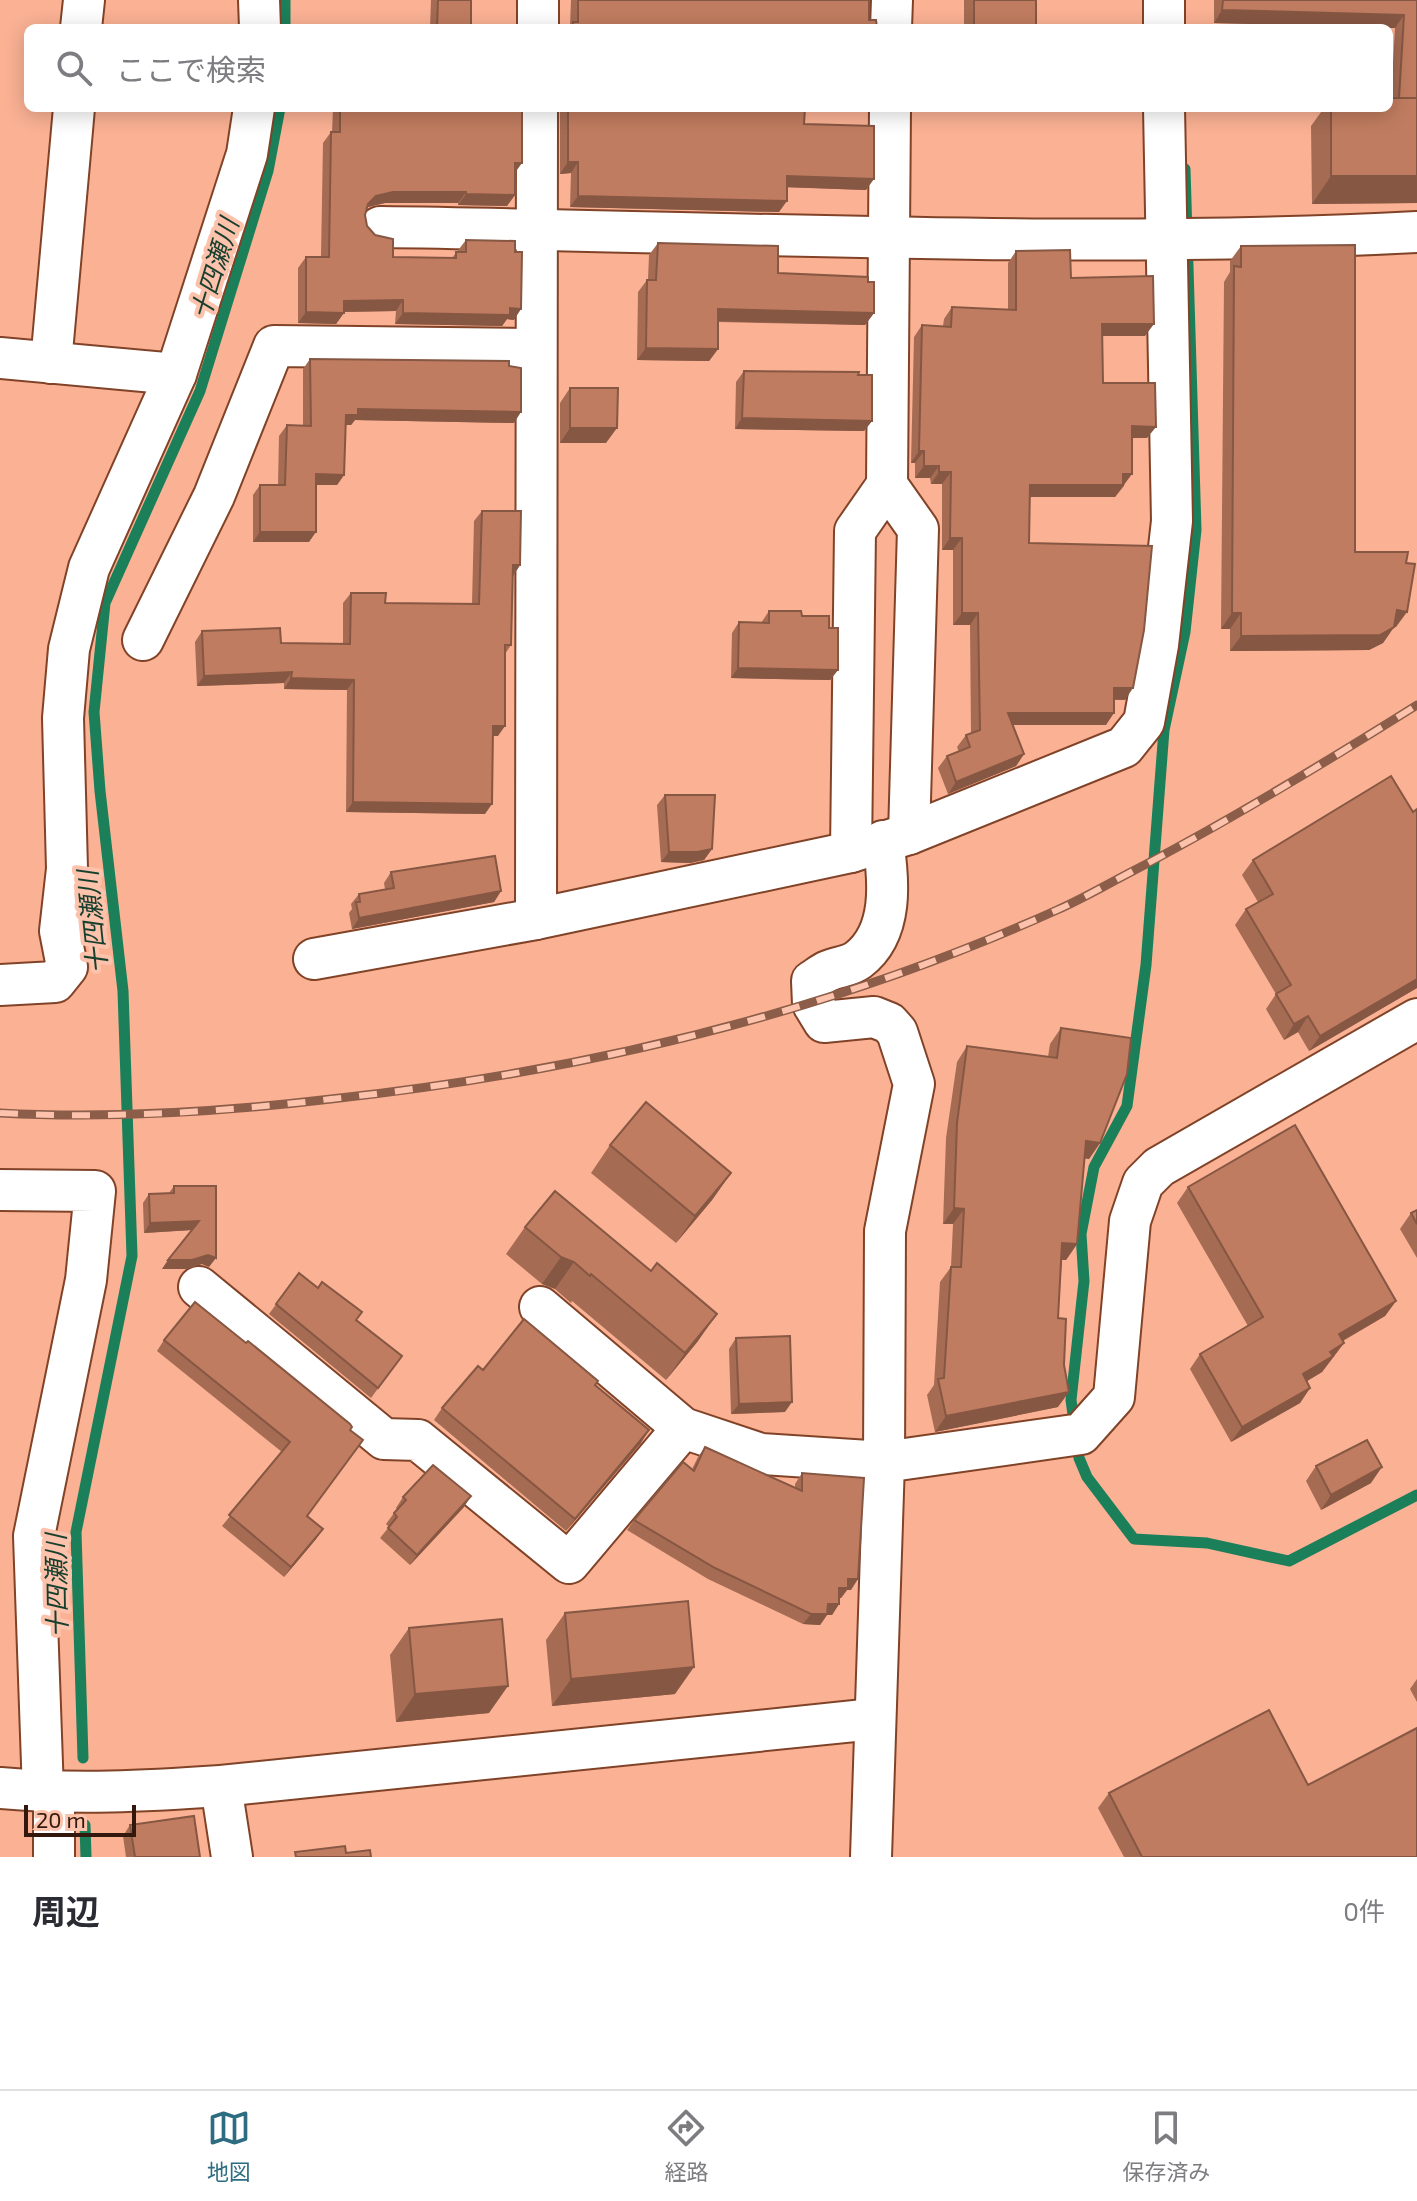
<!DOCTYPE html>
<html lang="ja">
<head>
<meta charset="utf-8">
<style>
	:root { --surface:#fff; --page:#f7f7f7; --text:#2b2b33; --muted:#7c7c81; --line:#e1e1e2; --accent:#2d6c81 }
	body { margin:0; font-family:"Exo 2","Noto Sans JP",sans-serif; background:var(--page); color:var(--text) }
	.scale { position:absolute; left:24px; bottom:20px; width:112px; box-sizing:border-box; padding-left:8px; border:4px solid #33190d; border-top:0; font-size:22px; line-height:28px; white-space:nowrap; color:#33190d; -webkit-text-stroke:6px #fdc2ab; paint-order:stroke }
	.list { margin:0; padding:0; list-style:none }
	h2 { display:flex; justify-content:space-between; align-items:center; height:104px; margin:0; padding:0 32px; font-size:34px }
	h2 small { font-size:26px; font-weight:400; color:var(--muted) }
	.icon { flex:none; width:44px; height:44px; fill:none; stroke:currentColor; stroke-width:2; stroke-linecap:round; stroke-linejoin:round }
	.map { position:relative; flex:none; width:1417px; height:1857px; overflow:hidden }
	.search { position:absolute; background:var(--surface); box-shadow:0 4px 20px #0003; left:24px; right:24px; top:24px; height:88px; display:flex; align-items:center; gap:20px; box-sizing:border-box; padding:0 28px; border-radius:12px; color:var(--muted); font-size:30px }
	.sheet { height:232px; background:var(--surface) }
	nav { display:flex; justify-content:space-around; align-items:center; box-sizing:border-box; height:112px; border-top:2px solid var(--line); background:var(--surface); font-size:22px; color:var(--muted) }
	nav a { display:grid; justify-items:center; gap:4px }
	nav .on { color:var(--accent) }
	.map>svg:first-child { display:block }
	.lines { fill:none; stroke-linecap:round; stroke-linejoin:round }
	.stream { stroke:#1b7f5a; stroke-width:11 }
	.minor-casing { stroke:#814328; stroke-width:44 }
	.minor { stroke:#fff; stroke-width:40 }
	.rail-casing { stroke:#8c5d49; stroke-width:9 }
	.rail { stroke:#fdc2ab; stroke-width:6; stroke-dasharray:18; stroke-linecap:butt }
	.wall { fill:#a56b53 }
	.shaded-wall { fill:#865743 }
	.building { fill:#c07c60; stroke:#865743; stroke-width:2 }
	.labels { text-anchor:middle; stroke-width:8; stroke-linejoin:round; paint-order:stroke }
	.water-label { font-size:26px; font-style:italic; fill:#173f2e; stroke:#fdc2ab }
</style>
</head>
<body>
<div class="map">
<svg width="1417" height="1857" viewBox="0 0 1417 1857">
	<rect width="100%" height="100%" fill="#fab194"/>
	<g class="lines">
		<g class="stream">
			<polyline points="285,28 285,0"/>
			<polyline points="1185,169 1196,530 1185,632 1164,730 1146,965 1127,1106 1094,1167 1081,1234 1084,1281 1071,1400 1079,1458 1087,1477 1134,1539 1207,1543 1289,1561 1417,1495"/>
			<polyline points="83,1758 76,1532 132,1256 123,991 100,791 94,712 105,603 200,391 268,171 280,108"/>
			<polyline points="85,1825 86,1857"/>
		</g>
		<g class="minor-casing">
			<g id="minor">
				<polyline points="259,0 260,28"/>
				<polyline points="1164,0 1164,28"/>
				<polyline points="81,28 84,0"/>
				<polyline points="538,28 538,0"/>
				<polyline points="891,28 892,0"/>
				<polyline points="890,108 887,485 918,529 909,834"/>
				<path d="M 380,227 C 726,231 1072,250 1417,232"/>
				<polyline points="0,358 176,374"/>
				<polyline points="51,363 74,108"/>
				<polyline points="143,640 214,496 274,346 535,349"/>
				<polyline points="851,852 855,531 887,485"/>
				<polyline points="536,919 537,108"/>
				<polyline points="314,959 536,919 851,852 909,834 1124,747 1144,722 1158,645 1172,521 1164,108"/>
				<polyline points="0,985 55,982 67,967 60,931 67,869 63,718 69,649 89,568 176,374 247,154 254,108"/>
				<polyline points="0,1190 95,1191 86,1280 34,1536 43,1792"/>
				<polyline points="199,1287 384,1439 418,1440 569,1563 683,1428"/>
				<path d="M 540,1307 L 683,1428 L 761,1454 L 884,1462 L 885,1231 L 914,1084 L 897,1032 L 889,1023 L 874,1017 L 824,1022 L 813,1004 L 812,981 C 817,978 823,973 828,971 C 837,967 850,966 858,960 C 894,933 889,880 883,841"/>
				<polyline points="221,1786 232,1857"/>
				<path d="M 0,1788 C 74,1795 147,1791 221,1786 L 874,1719"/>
				<polyline points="54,1791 54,1857"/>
				<polyline points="871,1857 884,1462 1081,1434 1114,1397 1130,1221 1143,1183 1159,1167 1417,1019"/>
			</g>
		</g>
		<use href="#minor" class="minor"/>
		<g class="rail-casing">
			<path id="rail" d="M 0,1113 C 111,1119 221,1112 331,1099 C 581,1072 827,1014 1057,910 C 1082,899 1106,885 1131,872 C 1229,821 1323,764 1417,705"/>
		</g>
		<use href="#rail" class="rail"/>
	</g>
	<g class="wall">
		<polygon points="431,0 471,0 471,28 430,28"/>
		<polygon points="571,0 869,0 869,20 877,28 569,28 570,26"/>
		<rect x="964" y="0" width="72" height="28"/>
		<polygon points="1214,0 1417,0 1417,203 1312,204 1311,126 1324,108 1389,108 1391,98 1395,28 1214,23"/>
		<polygon points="333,108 522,108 515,172 507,206 458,205 458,203 385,203 368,207 365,215 367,226 393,257 452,258 466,240 514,320 507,319 502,326 395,324 396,311 344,312 336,324 298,323 298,268 306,257 321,257 323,143 331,132 332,132"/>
		<polygon points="560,108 805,108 804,124 866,190 787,187 779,212 570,207 571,173 560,174"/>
		<polygon points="658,243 778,273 874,313 865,325 718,322 718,349 709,361 637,360 638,292 647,280 648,280 649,255"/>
		<polygon points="1241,246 1355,552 1406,563 1396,627 1394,627 1383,643 1369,650 1230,651 1230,629 1221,629 1224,282 1230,272 1230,261"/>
		<polygon points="1016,251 1071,278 1145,336 1102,336 1103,383 1147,438 1132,438 1124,486 1115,497 1030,497 1029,543 1125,700 1114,700 1106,725 1013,725 1024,754 1016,766 948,794 938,768 947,756 959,752 957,747 966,735 971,733 970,625 953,625 953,550 942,550 942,484 931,484 930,478 915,478 915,463 911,463 914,337 922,325 943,326 944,319 952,307 1008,310 1008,263"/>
		<polygon points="310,359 514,423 355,420 351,425 346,425 344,475 337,485 316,485 309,542 253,542 253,495 260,485 278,485 279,436 287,425 303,425 303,369"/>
		<polygon points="744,371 858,375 872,421 864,431 735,429 736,382"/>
		<polygon points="570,388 606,443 560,443 560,403"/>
		<polygon points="482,511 520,565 513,576 511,645 505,654 498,736 493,736 485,814 346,812 347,690 284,689 284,683 197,686 195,642 202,631 281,643 343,644 343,603 351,593 385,603 472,604 474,521"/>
		<polygon points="769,611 802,616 829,628 838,670 830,680 731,678 732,633 739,622 761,623"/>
		<polygon points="665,795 712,849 704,860 690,863 661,862 657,805"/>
		<polygon points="1413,812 1417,988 1309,1051 1298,1032 1284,1040 1266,1009 1276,994 1235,925 1246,909 1258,902 1242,875 1253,860"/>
		<polygon points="391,872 501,891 494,902 352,929 349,913 352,909 351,904 359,894 385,889 384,883"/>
		<polygon points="1061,1028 1100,1143 1089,1159 1085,1158 1077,1244 1066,1260 1062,1260 1058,1318 1058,1407 935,1432 927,1395 934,1385 940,1282 951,1267 953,1224 943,1224 946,1138 957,1062 967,1046 1048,1057 1050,1044"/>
		<polygon points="610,1145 731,1173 712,1200 676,1243 591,1173"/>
		<polygon points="174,1186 209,1267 202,1264 186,1269 162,1269 192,1230 144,1233 143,1203 149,1194 169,1193"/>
		<polygon points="1188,1187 1396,1301 1385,1316 1343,1341 1344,1343 1322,1372 1307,1381 1310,1388 1300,1403 1231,1442 1190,1369 1200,1354 1248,1326 1177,1203"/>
		<polygon points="1417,1210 1417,1258 1400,1229 1411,1213"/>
		<polygon points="525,1227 698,1341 666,1380 572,1301 571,1303 555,1289 542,1284 506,1254"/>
		<polygon points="299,1273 402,1356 371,1398 269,1314"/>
		<polygon points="736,1338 785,1412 731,1414 729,1349"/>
		<polygon points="164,1340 350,1430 308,1516 316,1539 284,1577 222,1526 282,1452 157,1351"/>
		<polygon points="483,1370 595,1385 641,1443 566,1531 434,1420 442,1408"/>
		<polygon points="705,1447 795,1488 795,1484 802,1473 851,1590 847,1590 841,1598 839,1598 839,1604 832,1615 827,1615 820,1625 803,1624 708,1579 627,1530 634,1520 692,1469 698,1457"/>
		<polygon points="1316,1466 1371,1483 1321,1510 1306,1481"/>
		<polygon points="403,1497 464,1507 410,1565 380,1538 389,1527 386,1524 397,1509 396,1508"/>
		<polygon points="565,1613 675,1694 552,1706 546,1640"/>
		<polygon points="409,1628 489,1713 396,1722 390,1655"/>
		<polygon points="1417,1679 1417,1702 1410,1689"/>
		<polygon points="1308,1785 1417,1857 1124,1857 1098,1808 1109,1793"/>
		<polygon points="130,1825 200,1857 126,1857 123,1836"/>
	</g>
	<g class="shaded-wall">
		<polygon points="1222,10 1404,15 1395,28 1214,23"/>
		<polygon points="568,162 578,162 571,173 560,174"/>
		<polygon points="515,163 522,163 514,174"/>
		<polygon points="787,176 874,179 866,190 780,187"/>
		<polygon points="1331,176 1417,176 1417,203 1312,204"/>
		<polygon points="393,192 466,192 458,203 385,203 368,207 361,215 368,204 376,196"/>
		<polygon points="466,194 515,195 507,206 458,205"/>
		<polygon points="578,196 787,201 779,212 570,207"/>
		<polygon points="403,300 396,311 336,312 344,301"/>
		<polygon points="510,308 521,309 514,320 507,319 502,326 395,324 403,313"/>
		<polygon points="718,309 874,313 865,325 710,321"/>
		<polygon points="306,312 344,313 336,324 298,323"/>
		<polygon points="1102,324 1154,324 1145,336 1094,336"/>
		<polygon points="646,348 718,349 709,361 637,360"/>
		<polygon points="358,409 521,412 514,423 355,420 351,425 339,425 346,415"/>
		<polygon points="742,418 872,421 864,431 735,429"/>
		<polygon points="1132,426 1156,427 1147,438 1123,438"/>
		<polygon points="570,428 617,428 606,443 560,443"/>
		<polygon points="919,451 924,451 915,463 911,463"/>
		<polygon points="924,466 939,466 930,478 915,478"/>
		<polygon points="939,472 951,472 942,484 931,484"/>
		<polygon points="316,474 344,475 337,485 309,485"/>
		<polygon points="1123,474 1132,474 1115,497 1022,497 1030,485"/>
		<polygon points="260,532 316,532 309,542 253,542"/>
		<polygon points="950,538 962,538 953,550 942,550"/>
		<polygon points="513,565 520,565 513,576"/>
		<polygon points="1397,610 1407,612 1396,627 1386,626"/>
		<polygon points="962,613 978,613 970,625 953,625"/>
		<polygon points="1232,613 1241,613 1230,629 1221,629"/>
		<polygon points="1394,627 1383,643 1369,650 1230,651 1241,636"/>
		<polygon points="738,668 838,670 830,680 731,678"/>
		<polygon points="292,672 284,683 197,686 204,676"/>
		<polygon points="291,678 354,680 347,690 284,689"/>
		<polygon points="1114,688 1133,688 1125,700 1106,699"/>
		<polygon points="1008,713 1114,713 1106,725 1000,725"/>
		<polygon points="493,726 505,726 498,736 485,736"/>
		<polygon points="1024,754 1016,766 948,794 956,782"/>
		<polygon points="353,802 492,804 485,814 346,812"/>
		<polygon points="712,849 704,860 690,863 661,862 669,852"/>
		<polygon points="501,891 494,902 352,929 359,918"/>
		<polygon points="1417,979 1417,988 1309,1051 1320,1036"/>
		<polygon points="1308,1016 1298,1032 1284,1040 1294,1024"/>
		<polygon points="1086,1141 1100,1143 1089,1159 1075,1157"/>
		<polygon points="731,1173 712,1200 676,1243 695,1216"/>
		<polygon points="954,1208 964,1209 953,1224 943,1224"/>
		<polygon points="199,1221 192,1230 144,1233 150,1223"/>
		<polygon points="1062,1243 1077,1244 1066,1260 1052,1259"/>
		<polygon points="208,1255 216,1258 209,1267 202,1264 186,1269 162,1269 168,1260"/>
		<polygon points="561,1257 574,1262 555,1289 542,1284"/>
		<polygon points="1396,1301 1385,1316 1328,1349 1339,1334"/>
		<polygon points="717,1314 698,1341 666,1380 685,1353"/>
		<polygon points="1344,1343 1322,1372 1292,1390 1303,1374 1330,1352"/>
		<polygon points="1310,1388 1300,1403 1231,1442 1242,1427"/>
		<polygon points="1069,1392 1058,1407 935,1432 946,1416"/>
		<polygon points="792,1402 785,1412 731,1414 739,1404"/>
		<polygon points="649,1430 641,1443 566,1531 575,1519"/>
		<polygon points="1382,1467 1371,1483 1321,1510 1331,1495"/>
		<polygon points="471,1496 464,1507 410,1565 417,1555"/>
		<polygon points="323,1529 316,1539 284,1577 291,1567"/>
		<polygon points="848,1579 858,1579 851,1590 847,1590 841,1598 832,1599"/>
		<polygon points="828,1604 839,1604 832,1615 827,1615 820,1625 803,1624 811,1614"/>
		<polygon points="694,1667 675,1694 552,1706 571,1679"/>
		<polygon points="508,1686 489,1713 396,1722 415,1694"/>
	</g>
	<g class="building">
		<polygon points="438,0 471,0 471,28 437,28"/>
		<polygon points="578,0 869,0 869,20 876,20 877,28 573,28 573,22 578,22"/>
		<rect x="974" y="0" width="62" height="28"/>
		<polygon points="1223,0 1417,0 1417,98 1399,98 1404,15 1222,10"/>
		<polygon points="1389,98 1417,98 1417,176 1331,176 1331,108 1389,108"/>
		<polygon points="340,108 522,108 522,163 515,163 515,195 466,194 466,192 393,192 376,196 368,204 365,215 367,226 375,235 393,239 393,257 456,258 456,252 466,252 466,240 515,241 515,252 522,252 521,309 510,308 510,315 403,313 403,300 344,301 344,313 306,312 306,257 329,257 331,132 340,132"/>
		<polygon points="568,108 805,108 804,124 874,126 874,179 787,176 787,201 578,196 578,162 568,162"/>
		<polygon points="658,243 778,246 778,273 868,277 868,282 874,282 874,313 718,309 718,349 646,348 647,280 656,280"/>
		<polygon points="1355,245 1355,552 1408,552 1406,563 1415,564 1407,612 1397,610 1394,627 1380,635 1241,636 1241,613 1232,613 1234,266 1241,267 1241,246"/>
		<polygon points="1070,250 1071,278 1153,276 1154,324 1102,324 1103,383 1155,383 1156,427 1132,426 1132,474 1123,474 1123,485 1030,485 1029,543 1152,546 1144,630 1133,688 1114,688 1114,713 1008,713 1024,754 956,782 947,756 970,747 966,735 980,730 978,613 962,613 962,538 950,538 951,472 939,472 939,466 924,466 924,451 919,451 922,325 951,327 952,307 1016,310 1016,251"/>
		<polygon points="310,359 509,361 509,366 521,368 521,412 358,409 358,415 346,415 344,475 316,474 316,532 260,532 260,485 285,485 287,425 311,426"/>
		<polygon points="744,371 859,372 858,375 872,375 872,421 742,418"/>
		<polygon points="570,388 618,388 617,428 570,428"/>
		<polygon points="482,511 521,511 520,565 513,565 511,645 505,645 505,726 493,726 492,804 353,802 354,680 291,678 292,672 204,676 202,631 280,628 281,643 350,644 351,593 386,593 385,603 479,604"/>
		<polygon points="769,611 801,611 802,616 829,616 829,628 838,628 838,670 738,668 739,622 769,623"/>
		<polygon points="1391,776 1413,812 1417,809 1417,979 1320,1036 1308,1016 1294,1024 1276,994 1291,985 1246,909 1273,894 1253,860"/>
		<polygon points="665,795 715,795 712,849 697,852 669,852"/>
		<polygon points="495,856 501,891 359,918 356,902 360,902 359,894 394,888 391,872"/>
		<polygon points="1061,1028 1131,1038 1127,1074 1100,1143 1086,1141 1077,1244 1062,1243 1058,1318 1066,1319 1064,1365 1069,1392 946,1416 938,1379 944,1378 951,1267 961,1267 964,1209 954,1208 957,1123 967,1046 1057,1058"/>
		<polygon points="646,1102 731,1173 695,1216 610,1145"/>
		<polygon points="1295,1125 1396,1301 1339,1334 1344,1343 1330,1352 1333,1356 1303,1374 1310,1388 1242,1427 1200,1354 1263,1317 1188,1187"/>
		<polygon points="174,1186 216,1186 216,1258 208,1255 192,1260 168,1260 199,1221 150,1223 149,1194 174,1193"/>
		<polygon points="555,1191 651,1271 657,1263 717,1314 685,1353 591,1274 590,1276 574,1262 561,1257 525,1227"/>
		<polygon points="1417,1210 1417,1224 1411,1213"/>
		<polygon points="299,1273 318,1288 322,1282 362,1312 356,1320 402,1356 378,1388 276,1304"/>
		<polygon points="195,1302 246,1343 248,1341 350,1424 352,1427 350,1430 363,1440 307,1516 323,1529 291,1567 229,1515 290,1442 164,1340"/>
		<polygon points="524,1319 598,1381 595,1385 649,1430 575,1519 442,1408 478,1366 483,1370"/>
		<polygon points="790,1336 792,1402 739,1404 736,1338"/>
		<polygon points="1367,1440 1382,1467 1331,1495 1316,1466"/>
		<polygon points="705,1447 802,1491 802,1473 864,1478 858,1579 848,1579 848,1588 839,1588 839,1604 828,1604 827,1614 811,1614 715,1568 634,1520 683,1462 694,1471"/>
		<polygon points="433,1465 471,1496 417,1555 388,1528 397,1517 394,1513 406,1500 403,1497"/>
		<polygon points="688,1601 694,1667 571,1679 565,1613"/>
		<polygon points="502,1619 508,1686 415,1694 409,1628"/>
		<polygon points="1269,1710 1308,1785 1417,1728 1417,1857 1142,1857 1109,1793"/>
		<polygon points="194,1816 200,1857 135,1857 130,1825"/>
		<polygon points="345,1846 346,1853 370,1850 371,1857 296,1857 295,1852"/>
	</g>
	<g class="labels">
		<g class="water-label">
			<text transform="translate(215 269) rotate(-73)" y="9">十四瀬川</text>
			<text transform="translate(93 922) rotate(-96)" y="9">十四瀬川</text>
			<text transform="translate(57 1586) rotate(-91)" y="9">十四瀬川</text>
		</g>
	</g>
</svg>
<div class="scale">20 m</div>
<div class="search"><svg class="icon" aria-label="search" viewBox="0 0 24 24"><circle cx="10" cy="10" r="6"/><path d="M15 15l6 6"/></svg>ここで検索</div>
</div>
<section class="sheet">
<h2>周辺<small>0件</small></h2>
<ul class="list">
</ul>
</section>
<nav>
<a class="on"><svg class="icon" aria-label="map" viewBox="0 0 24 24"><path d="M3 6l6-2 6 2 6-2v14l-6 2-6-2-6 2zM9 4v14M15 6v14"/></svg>地図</a>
<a><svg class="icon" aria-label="directions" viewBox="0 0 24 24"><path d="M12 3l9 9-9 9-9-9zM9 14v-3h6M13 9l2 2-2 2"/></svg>経路</a>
<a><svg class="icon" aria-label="saved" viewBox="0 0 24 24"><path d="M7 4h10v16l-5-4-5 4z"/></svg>保存済み</a>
</nav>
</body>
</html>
